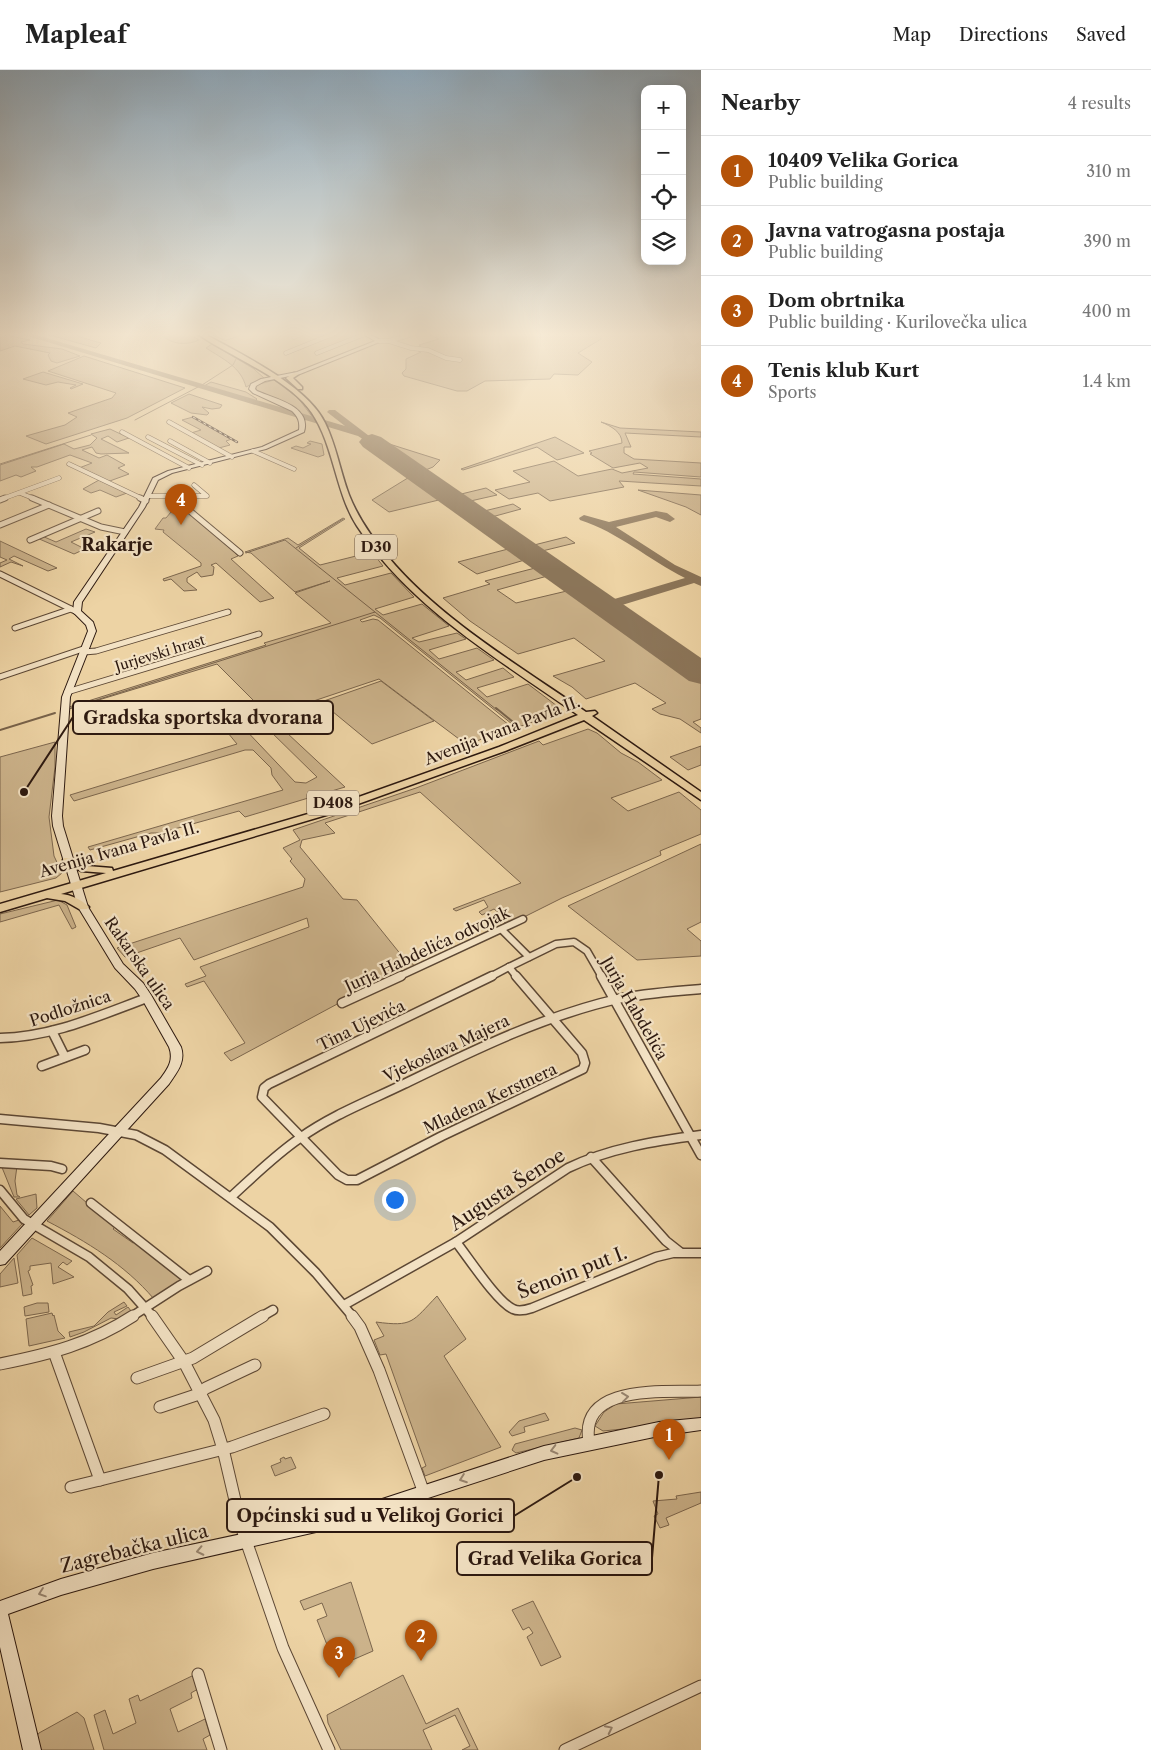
<!DOCTYPE html>
<html lang="en">
<head>
<meta charset="utf-8">
<style>
	:root { --surface:#fff; --page:#f6f6f6; --text:#222; --muted:#767676; --line:#e0e0e0; --accent:#b45309 }
	body { margin:0; font-family:"Libre Caslon Text",serif; background:var(--page); color:var(--text) }
	.controls { position:absolute; right:15px; top:15px; display:grid; overflow:hidden; border-radius:10px; box-shadow:0 2px 12px #0003 }
	.controls button { width:45px; height:45px; display:grid; place-items:center; padding:0; border:0; border-bottom:1px solid var(--line); background:var(--surface); color:var(--text); font:25px sans-serif }
	.you { position:absolute; left:394px; top:1129px; width:18px; height:18px; margin:-12px; border:4px solid #fff; border-radius:50%; background:#1a73e8; box-shadow:0 0 0 8px #1a73e833 }
	.badge { display:grid; place-items:center; width:32px; height:32px; border-radius:50%; background:var(--accent); color:#fff; font-size:16px; font-weight:700 }
	.pin { position:absolute; translate:-50% -41px; filter:drop-shadow(0 1px 2px #0008) }
	.pin::after { content:''; position:absolute; top:26px; width:18px; height:15px; background:inherit; clip-path:polygon(0 0,100% 0,50% 100%) }
	.list { margin:0; padding:0; list-style:none }
	h2 { display:flex; justify-content:space-between; align-items:center; height:65px; margin:0; padding:0 20px; font-size:21px }
	h2 small { font-size:16px; font-weight:400; color:var(--muted) }
	.list li { display:grid; grid-template-columns:32px 1fr auto; gap:15px; align-items:center; box-sizing:border-box; height:70px; padding:0 20px; border-top:1px solid var(--line) }
	.list b { display:block; font-size:19px; white-space:nowrap }
	.list p { margin:0; font-size:16px; white-space:nowrap; color:var(--muted) }
	.list em { font-size:16px; font-style:normal; color:var(--muted) }
	.icon { flex:none; width:28px; height:28px; fill:none; stroke:currentColor; stroke-width:2; stroke-linecap:round; stroke-linejoin:round }
	.map { position:relative; flex:none; width:701px; height:1680px; overflow:hidden }
	header { display:flex; align-items:center; gap:30px; box-sizing:border-box; height:70px; padding:0 25px; background:var(--surface); border-bottom:1px solid var(--line) }
	header strong { font-size:24px }
	nav { display:flex; gap:28px; margin-inline-start:auto; font-size:18px }
	main { display:flex }
	aside { flex:1; background:var(--surface) }
	.map>svg:first-child { display:block }
	.green { fill:#ccb38b; stroke:#7c664d }
	.lines { fill:none; stroke-linecap:round; stroke-linejoin:round }
	.stream-far1 { stroke:#78624a; stroke-width:1 }
	.stream { stroke:#78624a; stroke-width:2 }
	.taxiway { fill:#8c765a; fill-rule:evenodd }
	.runway { fill:#8c765a; fill-rule:evenodd }
	.minor-far4-casing { stroke:#5c4734; stroke-width:5 }
	.minor-far3-casing { stroke:#5c4734; stroke-width:7 }
	.minor-far2-casing { stroke:#5c4734; stroke-width:9 }
	.minor-far1-casing { stroke:#5c4734; stroke-width:11 }
	.minor-casing { stroke:#5c4734; stroke-width:13 }
	.secondary-casing { stroke:#2c180f; stroke-width:2 }
	.primary-casing { stroke:#2c180f; stroke-width:3 }
	.minor-far4 { stroke:#f3e2c4; stroke-width:4 }
	.minor-far3 { stroke:#f3e2c4; stroke-width:5 }
	.minor-far2 { stroke:#f3e2c4; stroke-width:6 }
	.minor-far1 { stroke:#f3e2c4; stroke-width:8 }
	.minor { stroke:#f3e2c4; stroke-width:11 }
	.secondary { fill:#f3e2c4; fill-rule:evenodd }
	.primary { fill:#edd3a4; fill-rule:evenodd }
	.rail-casing { stroke:#2c180f; stroke-width:2.5 }
	.rail { stroke:#f3e2c4; stroke-width:1; stroke-dasharray:3; stroke-linecap:butt }
	.oneway { stroke:#998773 }
	.labels { text-anchor:middle; stroke-width:4.5; stroke-linejoin:round; paint-order:stroke }
	.far-street-label { font-size:14px; fill:#2c180f; stroke:#f3e2c4 }
	.shield { fill:#f3e2c4; stroke:#685545; stroke-width:1 }
	.shield-label { font-size:15px; font-weight:bold; fill:#2c180f }
	.street-label { font-size:16px; fill:#2c180f; stroke:#f3e2c4 }
	.far-district-label { font-size:18px; font-weight:bold; fill:#2c180f; stroke:#f3e2c4 }
	.near-street-label { font-size:19px; fill:#2c180f; stroke:#f3e2c4 }
	.leader { fill:none; stroke:#2c180f; stroke-width:2 }
	.callout-dot { fill:#2c180f; stroke:#f3e2c4; stroke-width:2 }
	.callout { fill:#f3e2c4; stroke:#2c180f; stroke-width:2 }
	.callout-label { font-size:18px; text-anchor:middle; font-weight:bold; fill:#2c180f }
</style>
</head>
<body>
<header>
<strong>Mapleaf</strong>
<nav><a>Map</a><a>Directions</a><a>Saved</a></nav>
</header>
<main>
<div class="map">
<svg width="701" height="1680" viewBox="0 0 701 1680">
	<rect width="100%" height="100%" fill="#edd3a4"/>
	<filter id="stains"><feTurbulence type="fractalNoise" baseFrequency=".004" numOctaves="4"/><feColorMatrix values="0 0 0 0 .2 0 0 0 0 .09 0 0 0 0 .02 0 0 0 .5 -.17"/></filter>
	<radialGradient id="worn" r=".72"><stop offset=".6" stop-color="#630" stop-opacity="0"/><stop offset="1" stop-color="#630" stop-opacity=".3"/></radialGradient>
	<g class="green">
		<polygon points="0,264 30,270 21,272 23,274 62,279 80,286 57,293 51,291 48,285 50,283 15,276 0,281"/>
		<polygon points="46,264 76,264 80,267 101,273 96,278"/>
		<path d="M 165,264 L 188,264 L 199,270 C 188,275 174,275 164,267 Z"/>
		<polygon points="427,264 601,264 601,269 578,283 592,292 578,305 554,304 550,309 485,311 467,321 457,321 404,306 402,303 406,299 406,289 421,282 414,279 421,276 419,275 439,269"/>
		<path d="M 212,274 L 254,299 L 264,308 L 246,317 C 241,297 223,289 206,278 Z"/>
		<polygon points="84,286 185,318 127,348 46,374 26,366 65,355 77,347 68,343 112,328 116,323 48,301"/>
		<polygon points="43,302 83,314 71,319 70,318 76,315 58,312 46,315 23,309"/>
		<polygon points="274,310 298,328 314,349 300,345 294,337 256,320 256,315"/>
		<polygon points="211,312 246,322 257,329 255,331 204,316"/>
		<polygon points="189,324 222,335 220,338 212,339 202,337 209,343 207,345 191,343 171,333"/>
		<polygon points="193,347 232,369 226,371 230,375 219,378 191,363 201,360 182,350"/>
		<path d="M 601,352 L 620,358 L 701,362 L 701,367 L 625,363 L 631,377 L 624,377 L 624,383 L 634,389 L 701,393 L 701,407 L 634,402 L 633,404 L 701,409 L 701,416 L 619,411 L 624,417 L 550,431 L 538,423 L 509,429 L 495,420 L 530,412 L 513,401 L 554,391 L 578,406 L 612,399 L 622,403 L 648,398 L 640,393 L 613,398 L 590,384 L 592,383 L 589,381 L 622,373 C 622,362 611,356 601,352 Z"/>
		<polygon points="110,359 129,368 117,372 108,366 101,369 129,383 101,384 96,383 92,377 82,380 99,388 107,385 125,395 118,398 129,404 107,412 79,398 92,393 70,385 37,397 31,397 36,401 21,407 16,405 0,411 0,395 64,374 74,379 90,375 97,368 91,364"/>
		<polygon points="555,367 584,383 557,390 537,377 463,400 461,399"/>
		<polygon points="310,371 322,374 324,385 318,387 291,378 296,376 303,378 311,374 307,373"/>
		<polygon points="382,373 383,372 440,390 433,397 423,401"/>
		<polygon points="411,406 443,429 389,442 372,430"/>
		<polygon points="99,410 127,423 116,427 100,420 91,423 83,419"/>
		<polygon points="486,418 497,425 466,432 457,425"/>
		<polygon points="638,420 701,425 701,445 686,437"/>
		<polygon points="513,434 521,439 488,448 480,442"/>
		<polygon points="171,442 194,444 237,482 235,483 238,486 231,489 274,528 260,532 216,493 211,495 214,497 213,505 201,507 197,502 187,508 187,512 197,520 184,521 171,509 164,511 163,509 201,496 201,493 163,462 164,460 155,459 163,448 166,448"/>
		<polygon points="343,448 345,449 299,478 320,495 372,482 383,496 337,508 345,515 391,503 414,527 375,539 383,545 422,534 449,556 412,568 419,572 457,563 466,569 429,580 439,589 477,578 494,590 456,602 466,610 503,598 514,607 477,618 487,627 528,614 561,639 561,643 512,659 512,654 380,548 374,545 360,550 362,552 373,549 378,550 509,655 509,658 467,675 379,609 269,646 217,594 69,639 69,637 266,575 264,573 331,553 295,523 330,511 295,522 251,483 245,482 288,468 298,475"/>
		<polygon points="86,459 95,462 71,472 85,479 74,484 37,468 42,466 56,472"/>
		<polygon points="566,467 575,473 538,482 530,476"/>
		<polygon points="0,471 57,498 48,501 14,486 9,489 23,496 11,492 0,497 0,493 7,490 0,487"/>
		<polygon points="512,478 528,489 477,504 458,492"/>
		<polygon points="539,497 551,505 497,520 516,533 571,520 701,613 701,649 693,652 701,658 701,663 680,649 660,644 652,639 666,633 635,613 586,629 572,617 553,606 605,591 574,568 518,584 470,551 443,528 490,514 485,511"/>
		<polygon points="381,611 434,651 372,674 321,632"/>
		<polygon points="218,639 233,653 240,654 295,712 306,713 317,707 266,657 253,659 246,653 259,649 263,652 272,649 345,717 245,747 239,741 160,763 151,763 90,780 88,777 283,720 272,705 271,698 253,680 245,680 74,731 70,725 237,674 210,641"/>
		<polygon points="588,659 597,663 621,683 638,692 662,710 611,728 628,741 679,722 701,740 701,764 660,781 661,785 562,828 508,855 499,848 503,846 494,839 482,845 479,842 488,837 484,830 456,841 453,839 521,813 420,722 325,753 335,763 302,770 300,777 343,829 357,830 402,886 415,896 341,932 231,991 224,983 245,973 204,911 187,917 185,914 206,906 200,897 309,857 307,848 194,890 180,868 125,887 117,878 303,817 305,809 290,791 292,789 283,778 300,770 293,760 416,718 539,671 543,675"/>
		<polygon points="55,672 55,697 49,747 54,786 62,803 56,808 0,822 0,687"/>
		<polygon points="701,676 701,695 688,700 670,687"/>
		<polygon points="701,774 701,852 687,859 701,871 701,886 637,890 568,836"/>
		<polygon points="58,830 67,835 76,857 72,859 59,835 0,852 0,844"/>
		<polygon points="1,1095 17,1096 15,1111 17,1125 20,1127 14,1127"/>
		<path d="M 73,1121 L 115,1157 L 113,1159 L 133,1173 L 136,1171 L 173,1200 L 172,1203 L 175,1203 L 182,1211 L 154,1229 C 124,1194 87,1172 47,1151 Z"/>
		<polygon points="36,1124 37,1138 29,1145 16,1129"/>
		<polygon points="0,1136 13,1152 19,1150 23,1153 0,1178"/>
		<polygon points="32,1168 72,1191 67,1195 63,1192 58,1197 74,1207 53,1214 51,1193 30,1196 30,1200 28,1201 33,1215 31,1216 32,1224 23,1226 17,1185"/>
		<polygon points="14,1188 18,1213 0,1217 0,1204"/>
		<path d="M 437,1226 L 466,1269 L 444,1286 L 501,1377 L 425,1406 L 422,1398 L 426,1396 L 386,1284 L 380,1285 L 374,1270 L 384,1266 L 376,1252 C 413,1257 412,1252 437,1226 Z"/>
		<polygon points="124,1232 127,1236 114,1242 116,1245 128,1237 131,1241 119,1249 111,1248 84,1262 70,1267 69,1262 94,1256 108,1242"/>
		<polygon points="37,1233 48,1233 49,1242 25,1246 24,1237"/>
		<polygon points="52,1243 53,1246 54,1245 58,1261 65,1268 29,1276 26,1249"/>
		<polygon points="701,1327 701,1351 603,1361 595,1356 604,1342 616,1334"/>
		<polygon points="545,1343 549,1350 524,1357 525,1362 512,1366 509,1362 519,1351"/>
		<polygon points="575,1358 582,1360 579,1368 516,1383 512,1380 515,1374"/>
		<polygon points="284,1387 285,1389 291,1387 296,1398 275,1406 271,1396 281,1392 280,1389"/>
		<polygon points="701,1422 701,1433 666,1448 669,1455 660,1458 654,1446 658,1444 653,1431 677,1429 676,1426"/>
		<polygon points="351,1512 373,1581 336,1597 317,1550 327,1546 322,1533 304,1540 300,1531"/>
		<polygon points="533,1531 561,1587 541,1596 527,1567 533,1563 529,1557 523,1560 512,1540"/>
		<polygon points="194,1605 198,1619 191,1623 192,1628 170,1639 178,1662 205,1649 210,1665 203,1669 207,1680 104,1680 94,1645 105,1640 113,1664 136,1653 129,1629 138,1625 140,1631"/>
		<polygon points="403,1605 426,1654 458,1638 478,1680 462,1680 470,1676 455,1645 423,1660 432,1680 341,1680 328,1653 327,1645"/>
		<polygon points="77,1642 84,1648 94,1680 38,1680 36,1667 39,1663"/>
	</g>
	<g class="lines">
		<g class="stream-far1">
			<polyline points="202,315 233,295 236,289"/>
			<polyline points="135,350 198,317"/>
			<polyline points="0,394 91,365"/>
			<polyline points="296,478 343,449"/>
			<polyline points="375,542 497,640"/>
			<polyline points="71,638 375,542 285,470 246,483"/>
		</g>
		<g class="stream">
			<polyline points="496,638 519,657"/>
			<polyline points="0,660 55,643"/>
		</g>
		<g class="taxiway">
			<polygon points="21,264 33,264 345,356 327,342 329,340 335,340 377,372 372,375 358,366"/>
			<path d="M 656,441 L 667,443 L 675,449 L 670,452 L 656,447 L 616,457 L 675,495 L 701,507 L 701,516 L 694,513 L 609,539 L 601,539 L 599,536 L 601,533 L 685,508 C 649,490 618,462 580,450 L 579,448 L 584,445 L 609,452 Z"/>
		</g>
		<polygon class="runway" points="372,364 381,367 701,588 701,614 689,611 363,377 359,372 363,367"/>
		<g class="minor-far4-casing">
			<g id="minor-far4">
				<polyline points="215,264 225,268 238,264"/>
				<polyline points="294,267 301,264"/>
				<polyline points="379,271 389,271 413,264"/>
				<polyline points="389,271 411,278 428,280 446,288 460,290"/>
				<polyline points="286,283 333,264"/>
				<polyline points="317,283 365,264"/>
				<polyline points="169,352 232,387"/>
				<polyline points="122,362 189,398"/>
				<polyline points="148,367 202,395"/>
				<polyline points="170,371 210,393"/>
				<polyline points="253,381 294,399"/>
				<polyline points="69,394 143,429"/>
				<polyline points="20,423 35,429"/>
				<polyline points="148,426 207,426 194,415"/>
				<polyline points="2,429 59,408"/>
				<polyline points="178,429 179,426"/>
			</g>
		</g>
		<g class="minor-far3-casing">
			<g id="minor-far3">
				<polyline points="32,428 101,457 125,462"/>
				<polyline points="140,428 146,431"/>
				<polyline points="179,428 178,431 240,483"/>
				<polyline points="0,430 5,428"/>
				<polyline points="0,455 49,435"/>
				<polyline points="30,470 98,441"/>
				<polyline points="0,504 77,542"/>
				<polyline points="15,558 71,539"/>
				<polyline points="84,582 96,581 228,542"/>
				<polyline points="0,607 86,578"/>
				<polyline points="67,622 259,564"/>
			</g>
		</g>
		<g class="minor-far2-casing">
			<g id="minor-far2">
				<polyline points="502,860 529,887"/>
				<polyline points="509,897 517,907"/>
				<polyline points="509,897 556,874 574,872 587,881 602,907"/>
				<polyline points="398,907 523,849"/>
				<polyline points="490,907 509,897"/>
			</g>
		</g>
		<g class="minor-far1-casing">
			<g id="minor-far1">
				<polyline points="492,906 269,1014 264,1018 262,1027 338,1105 347,1110 357,1110 442,1066 583,999 585,993 582,983 516,906"/>
				<polyline points="601,906 701,1085"/>
				<polyline points="342,933 401,906"/>
				<polyline points="52,961 65,987"/>
				<path d="M 0,968 C 52,967 98,946 147,928"/>
				<polyline points="42,996 85,980"/>
				<polyline points="0,1049 99,1058 136,1065 165,1080 270,1157 316,1203 353,1247"/>
				<polyline points="591,1087 666,1171 680,1182"/>
				<polyline points="0,1093 51,1096 62,1099"/>
				<polyline points="0,1120 24,1149 89,1187 128,1219 153,1247"/>
				<path d="M 231,1127 C 253,1107 275,1085 300,1068 C 332,1045 369,1031 404,1014 C 474,980 545,945 622,928 C 648,923 675,921 701,919"/>
				<polyline points="91,1133 189,1210"/>
				<path d="M 456,1172 C 468,1187 497,1232 513,1239 C 519,1242 526,1240 532,1238 L 656,1187 L 673,1183 L 701,1183"/>
				<path d="M 344,1235 L 456,1172 L 568,1098 C 610,1078 655,1071 701,1065"/>
				<polyline points="131,1247 179,1216 207,1201"/>
				<polyline points="261,1247 273,1240"/>
			</g>
		</g>
		<g class="minor-casing">
			<g id="minor">
				<polyline points="152,1246 184,1292 214,1350 223,1379 241,1456 283,1578 329,1680"/>
				<polyline points="352,1246 360,1257 379,1300 424,1423"/>
				<polyline points="54,1282 100,1410 232,1377 324,1344"/>
				<path d="M 0,1294 C 50,1284 90,1274 133,1246"/>
				<polyline points="137,1308 193,1288 263,1246"/>
				<polyline points="160,1337 196,1325 206,1318 255,1295"/>
				<path d="M 589,1372 C 579,1313 664,1323 701,1321"/>
				<polyline points="71,1417 100,1410"/>
				<polyline points="198,1604 221,1680"/>
				<polyline points="565,1680 701,1616"/>
			</g>
		</g>
		<g class="secondary-casing">
			<g id="secondary">
				<path d="M 363,264 L 369,264 L 382,271 L 300,304 L 265,311 L 256,316 L 255,319 L 257,321 C 275,329 312,336 304,362 L 266,379 L 172,403 L 158,410 L 145,437 L 82,532 L 81,541 L 93,552 L 96,561 L 70,627 L 62,746 L 63,756 L 88,837 L 123,894 L 143,913 L 151,925 L 181,977 C 186,992 177,1002 169,1014 L 5,1194 L 0,1195 L 0,1181 L 161,1008 C 168,998 174,990 169,977 L 142,929 L 135,919 L 115,898 L 78,837 L 53,756 L 52,746 L 62,627 L 88,561 L 86,555 L 73,542 L 74,532 L 139,437 L 153,408 L 168,401 L 262,377 L 299,360 C 300,351 298,347 292,341 L 253,323 L 249,319 L 251,314 L 261,309 L 297,302 L 375,271 Z"/>
				<polygon points="701,1348 701,1360 659,1366 544,1390 370,1447 316,1462 153,1499 61,1525 8,1544 41,1680 23,1680 0,1577 0,1531 61,1509 153,1483 316,1448 370,1433 544,1376 659,1352"/>
			</g>
		</g>
		<g class="primary-casing">
			<g id="primary">
				<path d="M 198,264 L 205,264 C 240,284 307,315 325,353 C 336,375 340,401 349,425 C 358,448 373,469 389,488 C 440,549 521,597 586,642 L 595,641 L 597,643 L 592,646 L 701,722 L 701,730 L 584,650 L 505,681 L 333,743 L 61,824 C 71,825 81,829 89,837 L 87,839 L 79,839 L 65,831 L 47,828 L 0,842 L 0,834 L 106,803 L 81,801 L 64,792 L 63,790 L 64,788 L 72,788 L 87,796 L 112,798 L 113,801 L 325,739 L 499,677 L 578,645 C 500,590 410,538 357,456 C 333,419 334,364 303,332 C 282,310 250,295 224,280 C 215,275 206,270 198,264 Z"/>
				<polygon points="294,303 299,304 293,308 302,317 302,319 298,319 286,308"/>
			</g>
		</g>
		<use href="#minor-far4" class="minor-far4"/>
		<use href="#minor-far3" class="minor-far3"/>
		<use href="#minor-far2" class="minor-far2"/>
		<use href="#minor-far1" class="minor-far1"/>
		<use href="#minor" class="minor"/>
		<use href="#secondary" class="secondary"/>
		<use href="#primary" class="primary"/>
		<g class="rail-casing">
			<polyline id="rail" points="193,347 237,372"/>
		</g>
		<use href="#rail" class="rail"/>
	</g>
	<defs><path id="oneway-chevron" d="M-2-3.5L2.5 0L-2 3.5" fill="none" stroke-width="1.6" stroke-linecap="round" stroke-linejoin="round" transform="scale(1.25)"/></defs>
	<g class="oneway">
		<use href="#oneway-chevron" transform="translate(625 1327) rotate(-7)"/>
		<use href="#oneway-chevron" transform="translate(554 1380) rotate(166)"/>
		<use href="#oneway-chevron" transform="translate(463 1409) rotate(160)"/>
		<use href="#oneway-chevron" transform="translate(200 1481) rotate(168)"/>
		<use href="#oneway-chevron" transform="translate(42 1523) rotate(161)"/>
		<use href="#oneway-chevron" transform="translate(609 1659) rotate(-26)"/>
	</g>
	<linearGradient id="sky" x2="0" y2="1"><stop stop-color="#8fa7b8"/><stop offset="0.53" stop-color="#f7ebd6"/><stop offset="1" stop-color="#f7ebd6" stop-opacity="0"/></linearGradient>
	<rect width="701" height="499" fill="url(#sky)"/>
	<g class="labels">
		<g class="far-street-label">
			<text transform="translate(160 583) rotate(-17)" y="5">Jurjevski hrast</text>
		</g>
		<g class="shield">
			<rect x="355" y="464.5" width="42" height="25" rx="4"/>
			<rect x="307" y="720.5" width="52" height="25" rx="4"/>
		</g>
		<g class="shield-label">
			<text x="376" y="482">D30</text>
			<text x="333" y="738">D408</text>
		</g>
		<g class="street-label">
			<text transform="translate(502 660) rotate(-21)" y="6">Avenija Ivana Pavla II.</text>
			<text transform="translate(119 779) rotate(-16)" y="6">Avenija Ivana Pavla II.</text>
			<text transform="translate(427 879) rotate(-25)" y="6">Jurja Habdelića odvojak</text>
			<text transform="translate(140 893) rotate(55)" y="6">Rakarska ulica</text>
			<text transform="translate(70 938) rotate(-18)" y="6">Podložnica</text>
			<text transform="translate(635 938) rotate(60)" y="6">Jurja Habdelića</text>
			<text transform="translate(361 955) rotate(-26)" y="6">Tina Ujevića</text>
			<text transform="translate(446 978) rotate(-25)" y="6">Vjekoslava Majera</text>
			<text transform="translate(490 1028) rotate(-25)" y="6">Mladena Kerstnera</text>
		</g>
		<g class="far-district-label">
			<text x="117" y="481">Rakarje</text>
		</g>
		<g class="near-street-label">
			<text transform="translate(507 1119) rotate(-33)" y="7">Augusta Šenoe</text>
			<text transform="translate(572 1202) rotate(-21)" y="7">Šenoin put I.</text>
			<text transform="translate(134 1478) rotate(-14)" y="7">Zagrebačka ulica</text>
		</g>
	</g>
	<path class="leader" d="M24 722L73 647M577 1407L514 1446M659 1405L652 1488"/>
	<g class="callout-dot">
		<circle cx="24" cy="722" r="5"/>
		<circle cx="577" cy="1407" r="5"/>
		<circle cx="659" cy="1405" r="5"/>
	</g>
	<g class="callout">
		<rect x="73" y="631" width="260" height="33" rx="5"/>
		<rect x="227" y="1429" width="287" height="33" rx="5"/>
		<rect x="457" y="1472" width="195" height="33" rx="5"/>
	</g>
	<g class="callout-label">
		<text x="203" y="654">Gradska sportska dvorana</text>
		<text x="370" y="1452">Općinski sud u Velikoj Gorici</text>
		<text x="555" y="1495">Grad Velika Gorica</text>
	</g>
	<rect width="100%" height="100%" filter="url(#stains)"/>
	<rect width="100%" height="100%" fill="url(#worn)"/>
</svg>
<div class="controls">
<button>+</button>
<button>−</button>
<button><svg class="icon" aria-label="locate" viewBox="0 0 24 24"><circle cx="12" cy="12" r="6"/><path d="M12 2v4M12 18v4M2 12h4M18 12h4"/></svg></button>
<button><svg class="icon" aria-label="layers" viewBox="0 0 24 24"><path d="M12 4l9 5-9 5-9-5zM3 14l9 5 9-5"/></svg></button>
</div>
<div class="you"></div>
<div class="pin badge" style="left:669px;top:1390px">1</div>
<div class="pin badge" style="left:421px;top:1591px">2</div>
<div class="pin badge" style="left:339px;top:1608px">3</div>
<div class="pin badge" style="left:181px;top:455px">4</div>
</div>
<aside>
<h2>Nearby<small>4 results</small></h2>
<ul class="list">
<li><span class="badge">1</span><div><b>10409 Velika Gorica</b><p>Public building</p></div><em>310 m</em></li>
<li><span class="badge">2</span><div><b>Javna vatrogasna postaja</b><p>Public building</p></div><em>390 m</em></li>
<li><span class="badge">3</span><div><b>Dom obrtnika</b><p>Public building · Kurilovečka ulica</p></div><em>400 m</em></li>
<li><span class="badge">4</span><div><b>Tenis klub Kurt</b><p>Sports</p></div><em>1.4 km</em></li>
</ul>
</aside>
</main>
</body>
</html>
